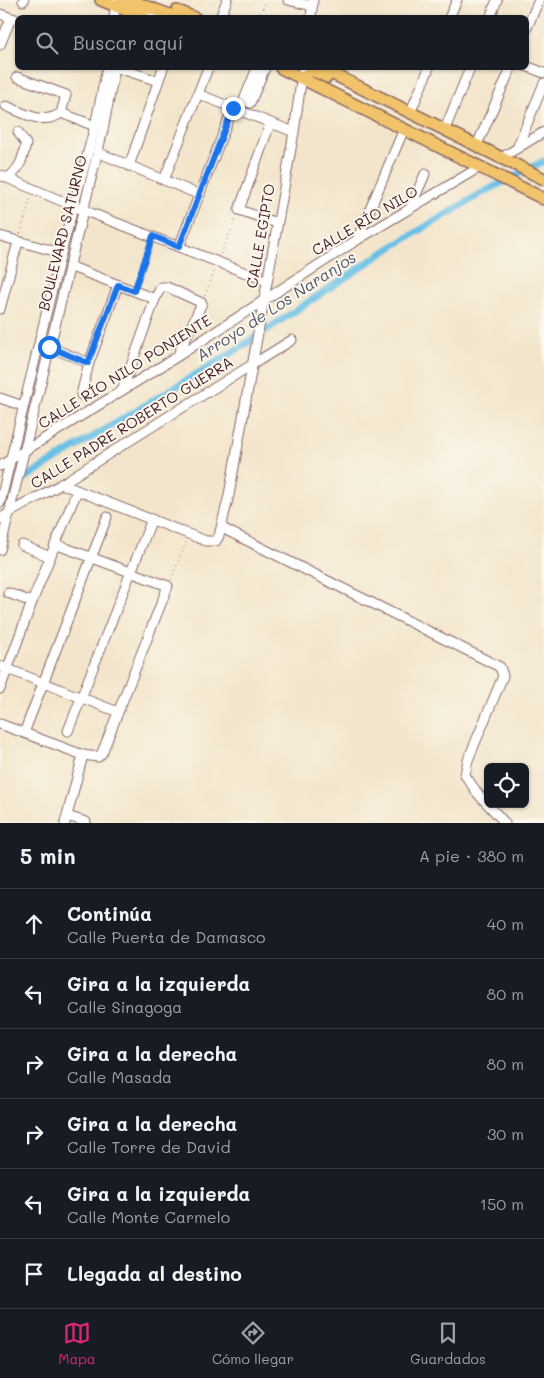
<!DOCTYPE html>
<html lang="es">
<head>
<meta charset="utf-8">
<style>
	:root { --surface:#171b24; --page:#20242c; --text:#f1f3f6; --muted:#9ea1a6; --line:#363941; --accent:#db2777 }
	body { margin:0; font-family:Mali,sans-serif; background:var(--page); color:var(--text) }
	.controls { position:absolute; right:15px; bottom:15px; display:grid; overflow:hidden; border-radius:8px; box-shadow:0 1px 4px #0004 }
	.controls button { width:45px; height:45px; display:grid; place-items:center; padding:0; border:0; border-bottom:1px solid var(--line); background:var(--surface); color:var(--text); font:25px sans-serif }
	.stop { position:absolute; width:15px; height:15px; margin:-11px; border:4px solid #1a73e8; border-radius:50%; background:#fff }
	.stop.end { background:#1a73e8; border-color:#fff; box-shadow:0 1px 5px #0008 }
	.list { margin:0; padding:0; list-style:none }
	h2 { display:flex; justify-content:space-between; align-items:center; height:65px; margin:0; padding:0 20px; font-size:21px }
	h2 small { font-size:16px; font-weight:400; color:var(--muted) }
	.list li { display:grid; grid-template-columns:32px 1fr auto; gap:15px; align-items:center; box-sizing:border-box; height:70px; padding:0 20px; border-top:1px solid var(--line) }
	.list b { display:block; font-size:19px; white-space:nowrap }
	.list p { margin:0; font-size:16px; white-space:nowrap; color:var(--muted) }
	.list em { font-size:16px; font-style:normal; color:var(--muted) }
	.icon { flex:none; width:28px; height:28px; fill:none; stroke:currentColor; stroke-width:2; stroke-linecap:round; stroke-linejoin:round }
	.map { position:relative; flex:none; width:544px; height:823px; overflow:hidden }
	.search { position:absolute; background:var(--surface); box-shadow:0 1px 4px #0004; left:15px; right:15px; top:15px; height:55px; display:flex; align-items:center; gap:12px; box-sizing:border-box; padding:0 18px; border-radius:8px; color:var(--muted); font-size:19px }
	.sheet { height:485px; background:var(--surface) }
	nav { display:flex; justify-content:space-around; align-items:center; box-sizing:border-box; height:70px; border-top:1px solid var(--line); background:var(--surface); font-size:14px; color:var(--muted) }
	nav a { display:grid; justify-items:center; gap:2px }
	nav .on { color:var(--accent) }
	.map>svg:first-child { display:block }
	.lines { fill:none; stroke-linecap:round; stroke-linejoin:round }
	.canal { stroke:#68c0e5; stroke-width:7 }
	.minor-casing { stroke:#856463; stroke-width:11 }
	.major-casing { stroke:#856463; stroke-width:14 }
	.path { stroke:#856463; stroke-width:1; stroke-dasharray:1 4; stroke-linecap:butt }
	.minor { stroke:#fff; stroke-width:9 }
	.major { stroke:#f1c36a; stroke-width:11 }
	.route { stroke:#1a73e8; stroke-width:6 }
	.labels { text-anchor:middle; stroke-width:4; stroke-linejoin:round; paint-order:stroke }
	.street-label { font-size:15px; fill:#4a1f2b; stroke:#fbf7ec }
	.water-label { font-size:16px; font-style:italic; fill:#54576c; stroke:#fbf7ec }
</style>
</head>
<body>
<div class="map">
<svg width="544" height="823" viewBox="0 0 544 823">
	<rect width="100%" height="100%" fill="#fbf7ec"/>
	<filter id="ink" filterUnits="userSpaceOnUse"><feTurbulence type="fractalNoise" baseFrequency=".02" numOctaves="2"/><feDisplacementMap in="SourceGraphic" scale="10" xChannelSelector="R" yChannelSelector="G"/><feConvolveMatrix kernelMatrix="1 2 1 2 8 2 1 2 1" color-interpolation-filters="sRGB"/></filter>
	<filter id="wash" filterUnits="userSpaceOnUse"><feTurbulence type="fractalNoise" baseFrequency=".0096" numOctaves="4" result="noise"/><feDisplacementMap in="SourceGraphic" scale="20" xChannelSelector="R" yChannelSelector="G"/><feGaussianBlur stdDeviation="1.12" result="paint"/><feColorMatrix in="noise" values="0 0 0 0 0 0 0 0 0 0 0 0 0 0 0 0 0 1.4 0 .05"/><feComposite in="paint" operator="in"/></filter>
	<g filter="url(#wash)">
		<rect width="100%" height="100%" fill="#f3e5cb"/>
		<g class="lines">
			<polyline class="canal" points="25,478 233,352 390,248 482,193 544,161"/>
		</g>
	</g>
	<g filter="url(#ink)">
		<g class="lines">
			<g class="minor-casing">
				<g id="minor">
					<polyline points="288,0 312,6"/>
					<polyline points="23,1 24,0"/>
					<polyline points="139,11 158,18"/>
					<polyline points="0,14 18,20"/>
					<polyline points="114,18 116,0"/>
					<polyline points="220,18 227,0"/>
					<polyline points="311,18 313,0"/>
					<polyline points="449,18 457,0"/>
					<polyline points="490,18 497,0"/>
					<polyline points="526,30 539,0"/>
					<polyline points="0,45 11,18"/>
					<polyline points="526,66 544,73"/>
					<polyline points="118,68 158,81"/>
					<polyline points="257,68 244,100 250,103 265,68"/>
					<polyline points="17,77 66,95 61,113 95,126"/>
					<polyline points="198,94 294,132"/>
					<path d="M 6,106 C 24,113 43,126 61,113"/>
					<polyline points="411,111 429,68"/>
					<polyline points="270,124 239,210 277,223"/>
					<polyline points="445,129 470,68"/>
					<polyline points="477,145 511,68"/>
					<polyline points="517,148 544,83"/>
					<polyline points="97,152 200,195"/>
					<polyline points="501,158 544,132"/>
					<polyline points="129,166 163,68"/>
					<polyline points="0,175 83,210 267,281"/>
					<path d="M 7,178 C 20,170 23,158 26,144 L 18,132"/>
					<polyline points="164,180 208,68"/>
					<polyline points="410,209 425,174"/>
					<polyline points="0,236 61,253"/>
					<polyline points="357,240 404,129"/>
					<polyline points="179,247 233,108"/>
					<polyline points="69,266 155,299"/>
					<polyline points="0,309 18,242"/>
					<polyline points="49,347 89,363"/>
					<polyline points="123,388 155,299 161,287 167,287 202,303 178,355"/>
					<polyline points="81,395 89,363 118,285"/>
					<polyline points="0,398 23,406"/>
					<polyline points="0,466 178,356 357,240 480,167"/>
					<polyline points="61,484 206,541 216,541 219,536 229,495 294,132 303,68"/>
					<polyline points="0,503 61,253 95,126 107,68"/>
					<path d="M 0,519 C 20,505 42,496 63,483 C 139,434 216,387 292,340"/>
					<polyline points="222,528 500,667 503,676 468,760 465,775 478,794 505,823"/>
					<polyline points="22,545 50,557"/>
					<polyline points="0,550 103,130 115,68"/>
					<polyline points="8,593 32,602"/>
					<polyline points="0,666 118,712"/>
					<polyline points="0,689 32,602 77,491"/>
					<polyline points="0,724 83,755 98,757 102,753 168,586 55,544"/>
					<polyline points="68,731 152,519"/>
					<polyline points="24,733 107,517"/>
					<polyline points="67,816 86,822"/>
					<polyline points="65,823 83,755"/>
				</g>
			</g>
			<g class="major-casing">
				<g id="major">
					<polyline points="101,0 145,18"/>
					<polyline points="116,6 128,0 173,16 183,13"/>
					<polyline points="177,11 195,18"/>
					<polyline points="281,68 544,199"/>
					<polyline points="321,68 544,179"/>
					<polyline points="303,77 312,70 327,77"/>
				</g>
			</g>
			<g class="path">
				<polyline points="258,18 267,0"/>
				<polyline points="20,234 31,197"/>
				<polyline points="221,254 236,218"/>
				<polyline points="137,284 150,245"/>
				<polyline points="205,296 215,269"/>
				<polyline points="171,580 186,542"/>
			</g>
			<use href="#minor" class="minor"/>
			<use href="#major" class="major"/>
		</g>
	</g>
	<g class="lines" filter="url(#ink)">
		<polyline class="route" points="49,347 88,363 118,285 134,291 153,236 179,247 233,108"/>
	</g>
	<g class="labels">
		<g class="street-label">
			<text transform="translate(365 221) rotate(-31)" y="5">CALLE RÍO NILO</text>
			<text transform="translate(63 233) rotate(-76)" y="5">BOULEVARD SATURNO</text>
			<text transform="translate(261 236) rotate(-80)" y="5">CALLE EGIPTO</text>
			<text transform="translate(125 372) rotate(-32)" y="5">CALLE RÍO NILO PONIENTE</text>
			<text transform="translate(132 423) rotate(-32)" y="5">CALLE PADRE ROBERTO GUERRA</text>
		</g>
		<g class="water-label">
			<text transform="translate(276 306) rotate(-33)" y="6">Arroyo de Los Naranjos</text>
		</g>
	</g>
</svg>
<div class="controls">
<button><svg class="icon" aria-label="locate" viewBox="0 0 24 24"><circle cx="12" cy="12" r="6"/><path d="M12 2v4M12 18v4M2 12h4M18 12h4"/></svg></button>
</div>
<div class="stop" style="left:49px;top:347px"></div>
<div class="stop end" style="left:233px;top:108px"></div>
<div class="search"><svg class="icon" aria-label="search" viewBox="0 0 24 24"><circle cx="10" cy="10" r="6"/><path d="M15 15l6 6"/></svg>Buscar aquí</div>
</div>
<section class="sheet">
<h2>5 min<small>A pie · 380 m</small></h2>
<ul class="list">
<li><svg class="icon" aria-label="ahead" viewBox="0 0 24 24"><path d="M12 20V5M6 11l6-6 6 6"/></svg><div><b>Continúa</b><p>Calle Puerta de Damasco</p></div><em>40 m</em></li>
<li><svg class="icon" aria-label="left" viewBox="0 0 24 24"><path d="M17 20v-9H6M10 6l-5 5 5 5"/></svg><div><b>Gira a la izquierda</b><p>Calle Sinagoga</p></div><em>80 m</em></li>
<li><svg class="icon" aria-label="right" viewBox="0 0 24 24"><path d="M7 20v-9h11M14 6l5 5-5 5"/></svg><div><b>Gira a la derecha</b><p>Calle Masada</p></div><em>80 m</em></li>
<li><svg class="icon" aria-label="right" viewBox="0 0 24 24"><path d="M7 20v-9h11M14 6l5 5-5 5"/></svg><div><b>Gira a la derecha</b><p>Calle Torre de David</p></div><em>30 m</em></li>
<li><svg class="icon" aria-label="left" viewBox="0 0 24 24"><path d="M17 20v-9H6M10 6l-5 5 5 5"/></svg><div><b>Gira a la izquierda</b><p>Calle Monte Carmelo</p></div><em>150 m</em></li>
<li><svg class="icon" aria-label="arrive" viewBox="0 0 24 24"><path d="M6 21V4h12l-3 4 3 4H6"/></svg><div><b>Llegada al destino</b></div></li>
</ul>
</section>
<nav>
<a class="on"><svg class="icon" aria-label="map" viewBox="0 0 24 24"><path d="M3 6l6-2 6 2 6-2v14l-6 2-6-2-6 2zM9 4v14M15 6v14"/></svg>Mapa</a>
<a><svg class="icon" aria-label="directions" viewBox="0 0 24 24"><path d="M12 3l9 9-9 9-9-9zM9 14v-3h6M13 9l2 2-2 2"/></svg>Cómo llegar</a>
<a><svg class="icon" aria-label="saved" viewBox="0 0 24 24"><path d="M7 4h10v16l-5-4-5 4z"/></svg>Guardados</a>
</nav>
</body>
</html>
